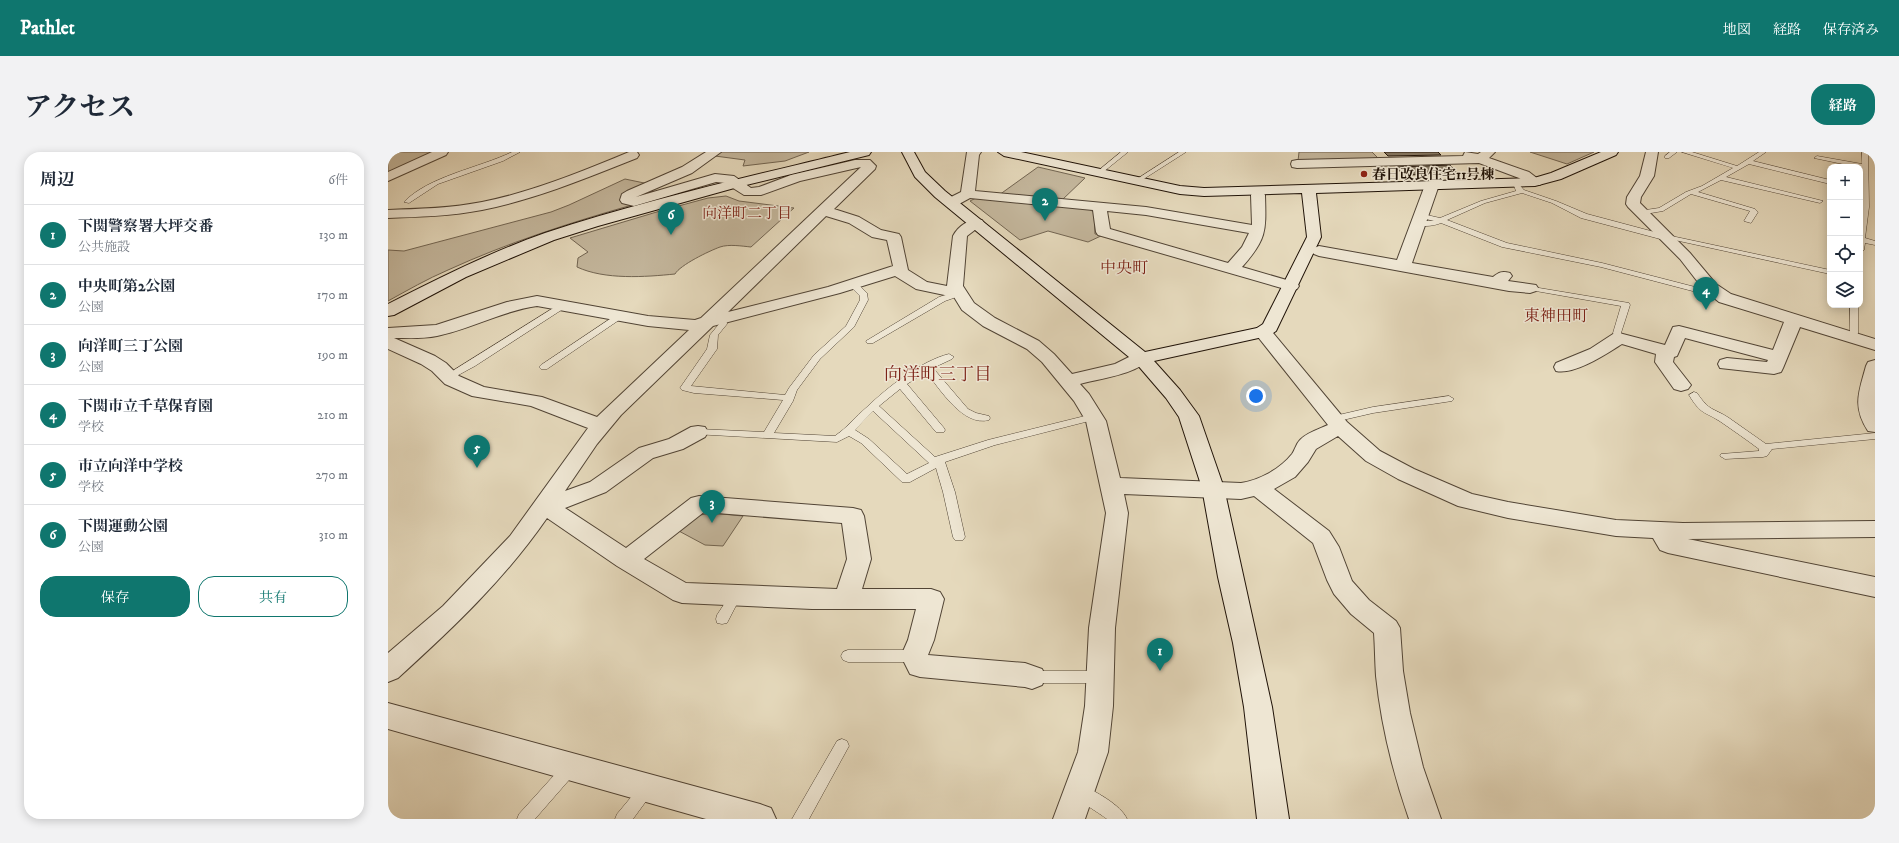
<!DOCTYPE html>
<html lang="ja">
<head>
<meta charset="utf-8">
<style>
	:root { --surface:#fff; --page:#f2f2f3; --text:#1f2937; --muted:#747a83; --line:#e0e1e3; --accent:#0f766e }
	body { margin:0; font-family:"IM FELL DW Pica","Noto Serif JP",serif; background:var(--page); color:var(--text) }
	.controls { position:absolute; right:12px; top:12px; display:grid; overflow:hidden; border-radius:8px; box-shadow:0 2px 10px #0003 }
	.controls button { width:36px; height:36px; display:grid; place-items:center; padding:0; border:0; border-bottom:1px solid var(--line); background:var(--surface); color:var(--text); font:20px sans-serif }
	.you { position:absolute; left:868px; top:244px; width:14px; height:14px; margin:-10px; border:3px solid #fff; border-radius:50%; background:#1a73e8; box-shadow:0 0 0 6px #1a73e833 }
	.badge { display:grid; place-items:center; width:26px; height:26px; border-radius:50%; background:var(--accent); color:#fff; font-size:13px; font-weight:700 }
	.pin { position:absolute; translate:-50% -33px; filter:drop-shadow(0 1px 2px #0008) }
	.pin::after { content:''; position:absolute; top:21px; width:14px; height:12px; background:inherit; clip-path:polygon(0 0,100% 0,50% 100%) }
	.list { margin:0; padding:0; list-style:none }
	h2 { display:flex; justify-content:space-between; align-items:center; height:52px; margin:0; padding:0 16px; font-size:17px }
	h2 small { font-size:13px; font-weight:400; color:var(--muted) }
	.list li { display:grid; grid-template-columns:26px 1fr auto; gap:12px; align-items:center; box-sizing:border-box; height:60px; padding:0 16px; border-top:1px solid var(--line) }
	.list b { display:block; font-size:15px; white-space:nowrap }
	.list p { margin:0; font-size:13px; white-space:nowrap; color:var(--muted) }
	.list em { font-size:13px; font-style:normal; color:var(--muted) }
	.actions { display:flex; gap:8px; padding:12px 16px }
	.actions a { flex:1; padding:9px 0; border:1px solid var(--accent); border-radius:16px; text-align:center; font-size:14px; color:var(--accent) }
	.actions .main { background:var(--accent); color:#fff }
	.icon { flex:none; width:22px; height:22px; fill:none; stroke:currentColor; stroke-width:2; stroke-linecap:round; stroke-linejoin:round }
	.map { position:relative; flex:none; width:1487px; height:667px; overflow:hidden; border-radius:16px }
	header { display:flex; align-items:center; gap:24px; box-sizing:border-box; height:56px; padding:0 20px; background:var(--accent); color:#fff }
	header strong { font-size:19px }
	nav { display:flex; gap:22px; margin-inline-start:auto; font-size:14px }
	.intro { display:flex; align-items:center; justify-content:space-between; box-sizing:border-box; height:96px; padding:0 24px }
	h1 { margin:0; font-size:28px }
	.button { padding:10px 18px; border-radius:16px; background:var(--accent); color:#fff; font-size:14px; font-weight:700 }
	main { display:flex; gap:24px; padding:0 24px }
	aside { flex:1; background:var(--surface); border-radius:16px; box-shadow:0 2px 10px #0003 }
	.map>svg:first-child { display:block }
	.green { fill:#c4b79d; stroke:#726552 }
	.building { fill:#867a66; stroke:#201308 }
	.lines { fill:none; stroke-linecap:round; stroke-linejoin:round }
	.lane-casing { stroke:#514435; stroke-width:1 }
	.street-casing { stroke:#514435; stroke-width:2 }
	.secondary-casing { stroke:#201308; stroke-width:2 }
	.lane { fill:#eee6d3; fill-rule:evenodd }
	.street { fill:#eee6d3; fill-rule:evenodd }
	.secondary { fill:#eee6d3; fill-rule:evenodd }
	.poi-dot { fill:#8f2418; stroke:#eee6d3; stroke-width:1.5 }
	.labels { text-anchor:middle; stroke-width:3; stroke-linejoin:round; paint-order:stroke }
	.far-poi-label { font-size:14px; font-weight:bold; fill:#201308; stroke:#eee6d3; text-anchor:start }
	.far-neighbourhood-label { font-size:15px; fill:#7a1f14; stroke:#eee6d3 }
	.far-quarter-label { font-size:16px; fill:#7a1f14; stroke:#eee6d3 }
	.neighbourhood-label { font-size:18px; fill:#7a1f14; stroke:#eee6d3 }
</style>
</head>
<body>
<header>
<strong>Pathlet</strong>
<nav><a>地図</a><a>経路</a><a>保存済み</a></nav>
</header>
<div class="intro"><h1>アクセス</h1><a class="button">経路</a></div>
<main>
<aside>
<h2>周辺<small>6件</small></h2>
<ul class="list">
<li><span class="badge">1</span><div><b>下関警察署大坪交番</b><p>公共施設</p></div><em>130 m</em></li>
<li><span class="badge">2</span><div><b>中央町第2公園</b><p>公園</p></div><em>170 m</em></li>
<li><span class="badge">3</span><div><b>向洋町三丁公園</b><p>公園</p></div><em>190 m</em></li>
<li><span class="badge">4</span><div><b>下関市立千草保育園</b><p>学校</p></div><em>210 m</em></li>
<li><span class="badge">5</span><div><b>市立向洋中学校</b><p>学校</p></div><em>270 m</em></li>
<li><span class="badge">6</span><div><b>下関運動公園</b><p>公園</p></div><em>310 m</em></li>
</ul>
<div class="actions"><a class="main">保存</a><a>共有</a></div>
</aside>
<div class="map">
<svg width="1487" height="667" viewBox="0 0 1487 667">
	<rect width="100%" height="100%" fill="#e5d9bc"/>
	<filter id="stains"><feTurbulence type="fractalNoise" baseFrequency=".005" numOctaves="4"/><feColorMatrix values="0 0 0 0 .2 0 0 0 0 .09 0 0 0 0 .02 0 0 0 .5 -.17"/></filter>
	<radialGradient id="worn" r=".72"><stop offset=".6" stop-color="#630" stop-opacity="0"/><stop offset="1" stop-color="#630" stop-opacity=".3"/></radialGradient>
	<g class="green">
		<polygon points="0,0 49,0 0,22"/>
		<polygon points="331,0 421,0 397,9 355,14 357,8 327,4"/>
		<polygon points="911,0 984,0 990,6 987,9 910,9"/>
		<polygon points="1142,0 1206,0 1179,12"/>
		<polygon points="650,15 697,26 674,48 611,43"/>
		<path d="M 237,27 L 261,32 L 234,46 L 244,53 C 181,71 119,91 60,118 C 39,127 20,138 0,149 L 0,98 L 16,99 L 163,60 L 181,53 Z"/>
		<path d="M 338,44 L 351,49 L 406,56 L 363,95 C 353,94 341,92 332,95 C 321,99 292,113 287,122 C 257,125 217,128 189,115 L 190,106 L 200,100 L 182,86 L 272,59 L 320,46 Z"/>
		<polygon points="588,46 697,55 706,60 707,82 715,83 700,90 660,79 632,88 582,49"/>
		<polygon points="323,361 355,364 335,394 317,393 289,378 307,364"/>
	</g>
	<g class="building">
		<polygon points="996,0 1050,0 1053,3 1000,4"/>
		<polygon points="1062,13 1070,22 1015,23 1008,15"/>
	</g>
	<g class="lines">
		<g class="lane-casing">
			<g id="lane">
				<path d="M 124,0 L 132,0 L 115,9 L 50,32 L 21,51 L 16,50 C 41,24 91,16 124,0 Z"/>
				<polygon points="733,0 740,0 714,21 710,21 710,19"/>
				<polygon points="791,0 798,0 751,30 746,29"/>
				<polygon points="1282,0 1289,0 1281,6 1277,6 1277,4"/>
				<polygon points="1294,0 1304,0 1349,14 1371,0 1378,0 1365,9 1442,28 1442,32 1361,12 1338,25 1435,49 1432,51 1333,28 1310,40 1367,57 1370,60 1363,71 1356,69 1362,59 1303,42 1275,59 1251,63 1251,59 1271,56 1298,40 1314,34 1345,16"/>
				<polygon points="1474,0 1480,0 1481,55 1477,86 1487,89 1487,93 1477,91 1476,98 1472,100 1474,16 1426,6 1429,4 1474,12"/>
				<path d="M 1128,29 L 1136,38 L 1168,49 L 1199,62 L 1274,82 L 1442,118 L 1442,122 L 1282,87 L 1276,88 L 1193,66 L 1164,51 L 1134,41 L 1097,51 L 1059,68 L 1119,91 L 1214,111 L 1338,143 L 1339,145 L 1335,147 L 1213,115 L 1114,95 L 1053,71 C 1046,74 1032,76 1026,71 L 1030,69 L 1046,69 L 1030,65 L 1030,61 L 1052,66 L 1093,49 L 1128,39 L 1125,31 Z"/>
				<path d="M 462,130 L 468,130 L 479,141 L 480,148 L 466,175 L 432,207 L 409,238 L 405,249 L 386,281 L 447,284 C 459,276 468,264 479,255 C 500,235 533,209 561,202 L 566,205 L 564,207 L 545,216 L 580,257 L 588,261 L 601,264 L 602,266 L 601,268 C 575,275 552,237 538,220 L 519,232 L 556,276 L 557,278 L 556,280 L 548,280 L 512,237 L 491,254 L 547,305 L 600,288 L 705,262 L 710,265 L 709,267 L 607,293 L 557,310 L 567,340 L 577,385 L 575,388 L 567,388 L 565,385 L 555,340 L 548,316 L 522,330 L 514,330 L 473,291 L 461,284 L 449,290 L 306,282 L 305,280 L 306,278 L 310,277 L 376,280 L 395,248 L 306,241 L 294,238 L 292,236 L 319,197 L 322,183 L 331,172 L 332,164 L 338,164 L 339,172 L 330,183 L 329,197 L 303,234 L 397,243 L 401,236 L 426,203 L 458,174 L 472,148 L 472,144 L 462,134 ZM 485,259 L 541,311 L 519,322 L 481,287 L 467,278 Z"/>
				<polygon points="1139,134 1241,151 1242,153 1233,181 1235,186 1231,189 1228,188 1225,181 1233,154 1142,138 1139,138"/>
				<polygon points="571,139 575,141 574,143 557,149 485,191 479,191 478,189 551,145"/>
				<polygon points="175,150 178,151 178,155 87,214 63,227 60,228 55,225"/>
				<polygon points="1462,153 1470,153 1470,181 1467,189 1464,190 1460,187 1462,181"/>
				<polygon points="231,161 234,162 234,166 159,217 153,217 151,215 153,213"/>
				<path d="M 1306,240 L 1309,241 C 1322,260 1324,255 1341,266 C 1353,275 1366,283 1378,292 L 1487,281 L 1487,287 L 1384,297 L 1379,304 L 1375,305 L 1337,307 L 1332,304 L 1333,302 L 1371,299 L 1371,297 C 1359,288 1346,279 1333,270 C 1316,259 1313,263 1301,243 Z"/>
				<polygon points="1061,244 1066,247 1064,249 985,261 946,270 941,267 942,265 985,255"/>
				<polygon points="348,438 352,440 354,443 352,446 339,471 334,472 329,471 328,467 329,463 344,440"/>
				<polygon points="460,498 526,498 531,500 533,504 531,508 526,510 460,510 455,508 453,504 455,500"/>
				<polygon points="644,519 711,519 716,521 718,525 716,529 711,531 644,531 639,529 637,525 639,521"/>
				<polygon points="454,587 459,589 461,594 421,667 404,667 449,589"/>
				<polygon points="183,608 188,610 191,615 188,620 147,667 129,667 131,662 178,610"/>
				<polygon points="259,630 264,632 267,637 245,667 227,667 229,662 254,632"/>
				<path d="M 692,633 C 706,638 733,653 739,667 L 719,667 C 710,660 688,648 684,640 L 687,635 Z"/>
			</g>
		</g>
		<g class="street-casing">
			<g id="street">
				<polygon points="44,0 60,0 58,3 0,29 0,20"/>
				<path d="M 241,0 L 249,0 L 251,3 L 249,6 C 199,26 148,47 94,58 C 63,64 31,65 0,66 L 0,58 C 31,57 63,56 94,50 C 144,40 193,20 241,0 Z"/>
				<path d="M 318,0 L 333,0 L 304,21 L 248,45 L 327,22 L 346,24 L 363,36 L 371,35 L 403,23 L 467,8 L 482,8 L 488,14 L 487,17 L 446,57 L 471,65 L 493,78 L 511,82 L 513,85 L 520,118 L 539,130 L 559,134 L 565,84 C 570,74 583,65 594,68 L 596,71 L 579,84 L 575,134 L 586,151 L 607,166 L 651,189 L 666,202 L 684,222 L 727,212 L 747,202 L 753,200 L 759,202 L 762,206 C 751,222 710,227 692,232 L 701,242 L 718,269 L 732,326 L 853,331 C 872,328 892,317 904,302 C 907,298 908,292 912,288 C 918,281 931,277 940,273 L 866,180 L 869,176 L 875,175 L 881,176 L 959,270 L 992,299 L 1026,317 L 1084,342 L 1120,350 L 1228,368 L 1295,371 L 1487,369 L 1487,385 L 1300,387 L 1487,425 L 1487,445 L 1280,401 L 1272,398 L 1265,386 L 1228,384 L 1120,366 L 1070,354 L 1010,327 L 978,309 L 950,284 L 928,297 L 920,310 L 907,325 L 886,337 L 941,379 L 951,395 L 964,429 L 981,448 L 1008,469 L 1012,476 L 1015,519 L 1022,561 L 1035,615 L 1053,667 L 1021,667 C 1005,621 993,573 988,524 C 987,509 987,495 986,481 L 963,462 L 946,442 L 939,428 L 925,391 L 866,344 L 853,347 L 736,342 L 740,361 L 727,476 L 725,554 L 720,600 L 697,667 L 665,667 L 690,600 L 697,554 L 701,476 L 718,361 L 698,269 L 686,249 L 654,210 L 639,197 L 595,174 L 574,158 L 566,145 L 528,137 L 507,124 L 452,141 L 325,174 L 233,263 L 209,292 L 177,339 L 202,330 L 251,296 L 281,287 L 303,275 L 310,274 L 317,275 L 320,280 L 317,285 L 295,297 L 265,306 L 218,340 L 177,356 L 238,396 L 303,346 L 311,344 L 465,356 L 473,358 L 476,364 L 483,407 L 474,437 L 543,437 L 552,440 L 556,447 L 546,488 L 540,503 L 637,511 L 654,517 L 658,525 L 654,533 L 644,537 L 637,535 L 532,525 L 522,522 L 513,504 L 520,488 L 528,457 L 424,457 L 294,451 L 285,448 L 229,414 L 159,366 C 117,427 64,477 10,526 L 0,530 L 0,501 L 55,454 L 122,384 L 200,276 L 143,254 L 84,244 L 57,232 L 44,219 L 33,212 L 0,197 L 0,176 L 48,173 L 119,150 L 149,144 L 260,164 L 307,168 L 313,166 L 473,15 L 412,29 L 373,43 L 356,43 L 337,31 L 328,30 L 246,54 L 234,51 L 232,48 L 234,42 L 239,39 L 294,15 ZM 438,64 L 461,71 L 484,85 L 499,88 L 505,114 L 440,135 L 340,160 ZM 149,154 L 260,174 L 301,178 L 209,265 L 154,245 L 96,235 L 71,224 L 58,211 L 47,204 L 6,186 C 20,186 35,187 49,184 C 83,177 114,159 149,154 ZM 316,360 L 454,371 L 459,407 L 449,437 L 298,431 L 256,407 Z"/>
				<path d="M 579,0 L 593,0 L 591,3 L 587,39 L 758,55 L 864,73 L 863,43 L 865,40 L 875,40 L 877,43 C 878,79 879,87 854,115 L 909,131 L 911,134 L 909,137 L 903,139 L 897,137 L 710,83 L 708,80 L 705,58 L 582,46 L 571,52 L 561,52 L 559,49 L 561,46 L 573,40 ZM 719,59 L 758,63 L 861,81 L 854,95 L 840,111 L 722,77 Z"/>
				<polygon points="1077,0 1090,2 1093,0 1107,0 1101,6 1141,20 1154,30 1152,33 1142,33 1131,26 1091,11 909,16 904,15 903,12 904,9 909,8 1075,4"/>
				<path d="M 1258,0 L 1270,0 L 1266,24 L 1253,45 L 1252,51 L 1302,101 L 1328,132 L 1343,142 L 1487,187 L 1487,198 L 1412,175 L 1395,216 L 1393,220 L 1386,222 L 1332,216 L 1330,212 L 1332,208 L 1339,206 L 1379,210 L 1380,208 L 1297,186 L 1289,204 L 1286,205 L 1285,210 L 1303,233 L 1300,237 L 1293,239 L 1286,237 L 1267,210 L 1268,202 L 1234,192 C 1218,202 1187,223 1168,219 L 1166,215 L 1168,211 L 1202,197 L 1225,182 L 1231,181 L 1277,193 L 1285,175 L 1291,174 L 1385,198 L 1396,170 L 1331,150 L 1316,138 L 1292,107 L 1240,55 L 1238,52 L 1239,45 L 1252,24 Z"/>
				<path d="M 1044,29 L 1049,30 L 1051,33 L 1024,111 L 1105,125 C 1111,120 1114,119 1122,121 L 1124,124 L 1120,129 L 1148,133 L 1150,136 L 1148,139 L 1142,141 L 1121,139 L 931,104 L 926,102 L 923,99 L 926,96 L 931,94 L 1009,108 L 1037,33 L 1039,30 Z"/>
				<path d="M 1487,208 L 1487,280 L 1480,279 C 1464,254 1471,240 1478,214 L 1480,210 Z"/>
				<polygon points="0,551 372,652 383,656 388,667 318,667 0,577"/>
			</g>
		</g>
		<g class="secondary-casing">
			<g id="secondary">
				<path d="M 462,0 L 483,0 L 481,3 L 350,35 L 210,74 L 166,88 L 78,125 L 6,163 L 0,164 L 0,152 C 51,126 103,100 157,81 C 257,48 360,25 462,0 Z"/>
				<polygon points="514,0 526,0 537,20 557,39 757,200 869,176 875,172 919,85 914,41 816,44 792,42 616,4 610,0 633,0 792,34 816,36 1146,26 1163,21 1213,0 1230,0 1228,3 1173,27 1147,34 928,41 933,85 888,179 881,184 875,185 766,209 792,238 811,264 836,336 884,555 901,667 869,667 856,555 845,491 830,425 814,336 791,265 778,246 747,210 547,45 527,25"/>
			</g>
		</g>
		<use href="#lane" class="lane"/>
		<use href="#street" class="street"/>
		<use href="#secondary" class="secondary"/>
	</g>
	<circle class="poi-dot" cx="976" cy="22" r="4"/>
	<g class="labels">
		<g class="far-poi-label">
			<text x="984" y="27">春日改良住宅11号棟</text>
		</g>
		<g class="far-neighbourhood-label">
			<text x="359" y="66">向洋町二丁目</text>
		</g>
		<g class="far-quarter-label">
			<text x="736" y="121">中央町</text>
			<text x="1168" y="169">東神田町</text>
		</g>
		<g class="neighbourhood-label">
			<text x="550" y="228">向洋町三丁目</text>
		</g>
	</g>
	<rect width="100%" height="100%" filter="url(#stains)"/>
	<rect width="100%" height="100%" fill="url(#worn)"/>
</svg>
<div class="controls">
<button>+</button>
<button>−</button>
<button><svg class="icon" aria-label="locate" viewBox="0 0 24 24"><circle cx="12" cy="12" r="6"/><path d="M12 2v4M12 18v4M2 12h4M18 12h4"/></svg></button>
<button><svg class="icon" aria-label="layers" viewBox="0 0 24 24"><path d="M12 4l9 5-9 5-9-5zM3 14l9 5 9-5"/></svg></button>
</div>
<div class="you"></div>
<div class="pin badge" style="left:772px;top:519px">1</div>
<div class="pin badge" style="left:657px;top:69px">2</div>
<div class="pin badge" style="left:324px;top:371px">3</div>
<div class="pin badge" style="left:1318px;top:158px">4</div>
<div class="pin badge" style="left:89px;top:316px">5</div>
<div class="pin badge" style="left:283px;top:83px">6</div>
</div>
</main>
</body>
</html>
